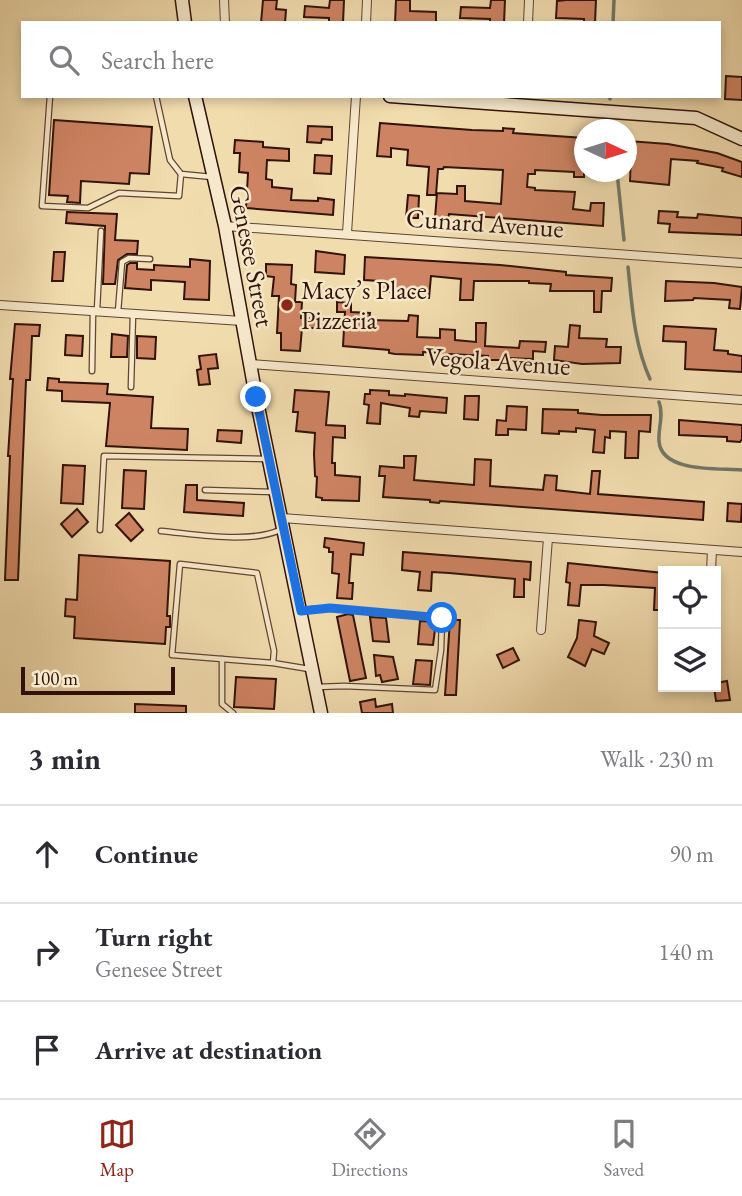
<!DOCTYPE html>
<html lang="en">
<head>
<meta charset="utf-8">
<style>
	:root { --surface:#fff; --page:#f7f7f7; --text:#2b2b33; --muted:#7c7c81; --line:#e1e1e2; --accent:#8f2418 }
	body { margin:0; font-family:"EB Garamond",serif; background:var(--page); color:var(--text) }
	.controls { position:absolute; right:21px; bottom:21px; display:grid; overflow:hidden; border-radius:0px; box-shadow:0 4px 10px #0003 }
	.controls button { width:63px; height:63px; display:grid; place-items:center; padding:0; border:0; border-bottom:2px solid var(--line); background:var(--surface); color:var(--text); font:35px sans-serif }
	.compass { position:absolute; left:574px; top:119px; width:63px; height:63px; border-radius:50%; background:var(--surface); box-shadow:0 4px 10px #0003; rotate:94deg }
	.scale { position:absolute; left:21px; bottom:18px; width:154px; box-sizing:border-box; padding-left:7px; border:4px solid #311207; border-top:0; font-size:19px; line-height:24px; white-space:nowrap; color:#311207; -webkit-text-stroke:5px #f6e8ca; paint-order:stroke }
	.stop { position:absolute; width:21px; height:21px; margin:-16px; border:5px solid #1a73e8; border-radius:50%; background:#fff }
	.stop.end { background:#1a73e8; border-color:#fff; box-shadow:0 2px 7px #0008 }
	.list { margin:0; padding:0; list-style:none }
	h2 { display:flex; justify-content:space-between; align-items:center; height:91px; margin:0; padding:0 28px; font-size:30px }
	h2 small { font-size:23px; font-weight:400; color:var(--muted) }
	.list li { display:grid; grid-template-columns:46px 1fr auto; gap:21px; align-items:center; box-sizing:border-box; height:98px; padding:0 28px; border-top:2px solid var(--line) }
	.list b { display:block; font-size:26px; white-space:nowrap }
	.list p { margin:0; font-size:23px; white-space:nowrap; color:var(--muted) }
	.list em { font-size:23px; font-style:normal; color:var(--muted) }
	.icon { flex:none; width:38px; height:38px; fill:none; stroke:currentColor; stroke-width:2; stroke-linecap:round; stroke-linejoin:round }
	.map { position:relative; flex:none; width:742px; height:713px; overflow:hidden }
	.search { position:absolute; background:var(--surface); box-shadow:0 4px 10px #0003; left:21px; right:21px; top:21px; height:77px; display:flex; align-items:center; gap:18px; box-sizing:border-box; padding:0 24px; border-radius:0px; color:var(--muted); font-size:26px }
	.sheet { height:385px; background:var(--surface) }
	nav { display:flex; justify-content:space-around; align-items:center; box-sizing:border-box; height:98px; border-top:2px solid var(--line); background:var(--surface); font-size:19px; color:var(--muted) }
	nav a { display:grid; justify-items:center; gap:4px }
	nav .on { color:var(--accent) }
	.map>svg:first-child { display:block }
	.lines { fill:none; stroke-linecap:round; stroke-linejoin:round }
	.stream { stroke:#717868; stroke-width:3.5 }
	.building { fill:#ce8463; stroke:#311207; stroke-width:2 }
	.lane-casing { stroke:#614431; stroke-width:7 }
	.street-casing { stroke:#614431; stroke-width:10 }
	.secondary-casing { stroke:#311207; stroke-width:15 }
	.lane { stroke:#f6e8ca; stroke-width:4.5 }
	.street { stroke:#f6e8ca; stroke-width:8 }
	.secondary { stroke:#f6e8ca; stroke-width:12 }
	.route { stroke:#1a73e8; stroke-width:9 }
	.poi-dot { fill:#8f2418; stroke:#f6e8ca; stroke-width:2.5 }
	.labels { text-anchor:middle; stroke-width:5; stroke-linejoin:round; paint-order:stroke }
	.street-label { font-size:26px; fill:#311207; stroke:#f6e8ca }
	.poi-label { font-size:26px; fill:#311207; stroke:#f6e8ca; text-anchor:start }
</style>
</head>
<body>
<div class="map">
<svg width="742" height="713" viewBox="0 0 742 713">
	<rect width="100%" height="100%" fill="#f1dcae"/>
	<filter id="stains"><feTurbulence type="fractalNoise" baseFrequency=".00286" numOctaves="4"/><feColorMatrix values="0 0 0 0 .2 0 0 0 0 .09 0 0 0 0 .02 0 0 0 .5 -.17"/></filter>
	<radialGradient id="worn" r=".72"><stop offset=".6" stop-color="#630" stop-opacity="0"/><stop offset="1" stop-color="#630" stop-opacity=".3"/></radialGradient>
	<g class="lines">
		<g class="stream">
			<polyline points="613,23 614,0"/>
			<polyline points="610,96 610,99"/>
			<polyline points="613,129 613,130"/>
			<polyline points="617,172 624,240"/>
			<path d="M 628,267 C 632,305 634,344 650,379"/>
			<path d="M 659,402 C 664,415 658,428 659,441 C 661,473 719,468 742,470"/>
		</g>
	</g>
	<g class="building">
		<polygon points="263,0 277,0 276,9 286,10 285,23 261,23"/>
		<polygon points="330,0 344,0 343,23 329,23 329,18 304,17 305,6 329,8"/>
		<polygon points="396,0 410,0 410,11 436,12 436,22 395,23"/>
		<polygon points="491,0 505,0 504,23 490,23 490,19 460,18 461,7 490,8"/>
		<polygon points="567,0 596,0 595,23 584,23 584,19 556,18 557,1"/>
		<polygon points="726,76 742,77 742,100 725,99"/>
		<polygon points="54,120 152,127 149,174 130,173 129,184 81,181 80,203 67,202 68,196 49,195"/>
		<polygon points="380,123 472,130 503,131 503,128 514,129 513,133 584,138 584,177 574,177 574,172 535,170 535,174 528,174 527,187 535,188 535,190 575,192 573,209 590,211 591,203 604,203 603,226 449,214 448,219 435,218 437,193 457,194 457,186 465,186 465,201 501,204 503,170 444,167 443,169 438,169 436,195 427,195 429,167 407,165 408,150 391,148 391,157 377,156"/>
		<polygon points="308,126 332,127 332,140 322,139 321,143 307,142"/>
		<polygon points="235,140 263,142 263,147 289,149 289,161 267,160 266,179 272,180 272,187 292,189 291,200 318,201 318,198 334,200 333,215 246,208 248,173 239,172 240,153 234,153"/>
		<polygon points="628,141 668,144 717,153 742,162 742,177 722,171 723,168 697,163 698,161 671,159 669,185 630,181 631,156 627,156"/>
		<polygon points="315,155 332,156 331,174 314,173"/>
		<polygon points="408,195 419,196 418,218 406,218"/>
		<polygon points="659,211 678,212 677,217 697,218 698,214 742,218 742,235 669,232 670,224 658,223"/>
		<polygon points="67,212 117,214 115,240 138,241 137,254 127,254 118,260 115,284 103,284 105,226 66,223"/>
		<polygon points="316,251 345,255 344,274 315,272"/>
		<polygon points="54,252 65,252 63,281 52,281"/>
		<polygon points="365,257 500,265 566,272 566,275 612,278 611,291 602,291 601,312 594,312 594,291 550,291 551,284 529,283 529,281 474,281 473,300 460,300 461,279 431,276 429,298 419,297 420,294 379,291 380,281 364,280"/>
		<polygon points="190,259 210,261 209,300 184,299 185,282 151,280 151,290 125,288 127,265 130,263 137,263 137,269 154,270 154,265 190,267"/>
		<polygon points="266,264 292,265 291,284 296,285 295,302 302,302 301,318 324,319 324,328 302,328 300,351 281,350 281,333 277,333 279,296 272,296 274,277 266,276"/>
		<polygon points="666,281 714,283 742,287 740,309 729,308 730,300 694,298 693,300 665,301"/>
		<polygon points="337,302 351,303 351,312 370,313 369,320 408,321 409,315 418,316 417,337 440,338 440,329 455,330 455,340 476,342 476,323 486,323 485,346 519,348 520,341 546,342 545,352 533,351 533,359 505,358 505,360 488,360 488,356 449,354 449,358 438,357 439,353 423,352 423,355 395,354 389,353 389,350 343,346 345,312 337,312"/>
		<polygon points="15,324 40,325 39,336 32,336 30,380 26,380 18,580 5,580 10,456 8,456 13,379 10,379"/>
		<polygon points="570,325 580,326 579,338 607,339 606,347 621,347 620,363 582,364 554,360 555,346 568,347"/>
		<polygon points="664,326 716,329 714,350 728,351 728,354 742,356 742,372 685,369 686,342 663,341"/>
		<polygon points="112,334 128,336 127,357 111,357"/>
		<polygon points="66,335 83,336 82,356 65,355"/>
		<polygon points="137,336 156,337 155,359 137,358"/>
		<polygon points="216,354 218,368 208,369 210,384 199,385 197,370 201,369 199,356"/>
		<polygon points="48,378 59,379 59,382 108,384 107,394 153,397 151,428 188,429 187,450 106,446 110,403 62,401 62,391 47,390"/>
		<polygon points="295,390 329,392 326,425 345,426 345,438 333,437 332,463 335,463 335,475 360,477 359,501 322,500 322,498 316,497 317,477 315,476 314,454 315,433 296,431 298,412 293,412"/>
		<polygon points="370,390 389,391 389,395 405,396 405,394 447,398 446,413 420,411 419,417 409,416 410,408 381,403 380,424 367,423 369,405 364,404 365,394 370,394"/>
		<polygon points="465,396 479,396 478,420 464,419"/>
		<polygon points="507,406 527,407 526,430 508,429 508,435 496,435 497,420 506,421"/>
		<polygon points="543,409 578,410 578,413 602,415 651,415 650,432 639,431 638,458 625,458 626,432 610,431 610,438 605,437 604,453 593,452 595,430 576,428 576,432 559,431 559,434 542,433"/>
		<polygon points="679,420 742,425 742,439 740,442 727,441 727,437 679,435"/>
		<polygon points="218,430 242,431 241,443 217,441"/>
		<polygon points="404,456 416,456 414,480 474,485 475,459 491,460 490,486 543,490 545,475 557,476 556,490 590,494 592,471 600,471 598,494 704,502 703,520 440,501 439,503 430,502 430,500 383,497 385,476 379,476 380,466 404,468"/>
		<polygon points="63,465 85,466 83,504 61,503"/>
		<polygon points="124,470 146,471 144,509 122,508"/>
		<polygon points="186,485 197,485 197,500 244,503 243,516 184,512"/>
		<polygon points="728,503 742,504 741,522 727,521"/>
		<polygon points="77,509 88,522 72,537 61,524"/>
		<polygon points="129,513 143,530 131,541 116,525"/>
		<polygon points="325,538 364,543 363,555 351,554 349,583 353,583 352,599 337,598 339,574 332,573 333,552 329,552 329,548 324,547"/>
		<polygon points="403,552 531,562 530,580 524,579 524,597 514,597 515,579 449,573 432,572 431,591 418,590 420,572 402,570"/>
		<polygon points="79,555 170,561 167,616 170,616 170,627 166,627 165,644 74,638 75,617 65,616 66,599 77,600"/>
		<polygon points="568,563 663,573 663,610 654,610 655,588 604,585 581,585 579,606 568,605 570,583 566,582"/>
		<polygon points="348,614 353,615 366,678 350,681 337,617"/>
		<polygon points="370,617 386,618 389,642 373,641"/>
		<polygon points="450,620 460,620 456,695 445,695"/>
		<polygon points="579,620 596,622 594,636 609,643 604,654 592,649 585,666 568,657 577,638"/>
		<polygon points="420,621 436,622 433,645 418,644"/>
		<polygon points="513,648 519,660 503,668 497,655"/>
		<polygon points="374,655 393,657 398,679 382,682 380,675 376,676"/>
		<polygon points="416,660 432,661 430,685 413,684"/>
		<polygon points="236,677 276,679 274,709 234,707"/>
		<polygon points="727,681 730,700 716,701 714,687 716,687 716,683"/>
		<polygon points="375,699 376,707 392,704 393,713 362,713 360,702"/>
		<polygon points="135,704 186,706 186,713 135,713"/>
	</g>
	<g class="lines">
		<g class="lane-casing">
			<g id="lane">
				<polyline points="50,96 42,206 88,208 119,193 179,196 181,174"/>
				<polyline points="156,96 170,160 181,174 212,177"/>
				<polyline points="97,310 101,231"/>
				<polyline points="118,312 122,262 129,258 150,259"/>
				<polyline points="92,371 93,312"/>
				<polyline points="131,387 133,314"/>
				<polyline points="205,490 275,492"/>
				<polyline points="100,530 104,456 268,459"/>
				<path d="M 161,531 C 195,534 249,544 280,530"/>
				<polyline points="302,610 330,608 442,618 441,650 435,690 344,686 317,687"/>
				<polyline points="222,659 222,704 233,713"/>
				<polyline points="273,663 274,651 257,573 180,564 172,655 273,663 309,669"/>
			</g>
		</g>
		<g class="street-casing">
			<g id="street">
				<polyline points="224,0 225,23"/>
				<polyline points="366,23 367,0"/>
				<polyline points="528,23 529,0"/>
				<polyline points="225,226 742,263"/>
				<polyline points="347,233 356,96"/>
				<polyline points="0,305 242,321"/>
				<polyline points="250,364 742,400"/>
				<polyline points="282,518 742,552"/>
				<polyline points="711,571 712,550"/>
				<polyline points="541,630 548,538"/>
			</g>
		</g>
		<g class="secondary-casing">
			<g id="secondary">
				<polyline points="182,0 185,23"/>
				<polyline points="195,96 225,226 256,397 321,713"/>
				<polyline points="390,96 696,118 742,139"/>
			</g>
		</g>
		<use href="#lane" class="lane"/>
		<use href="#street" class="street"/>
		<use href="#secondary" class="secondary"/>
	</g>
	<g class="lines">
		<polyline class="route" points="256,397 301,611 330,608 442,618"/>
	</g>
	<circle class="poi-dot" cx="287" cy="305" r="7"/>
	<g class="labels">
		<g class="street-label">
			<text transform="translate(485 223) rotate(4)" y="9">Cunard Avenue</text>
			<text transform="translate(252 256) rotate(79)" y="9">Genesee Street</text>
			<text transform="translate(498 361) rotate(4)" y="9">Vegola Avenue</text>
		</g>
		<g class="poi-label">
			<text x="301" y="299">Macy’s Place<tspan x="301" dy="30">Pizzeria</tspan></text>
		</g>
	</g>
	<rect width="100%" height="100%" filter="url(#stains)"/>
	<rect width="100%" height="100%" fill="url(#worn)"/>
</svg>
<div class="controls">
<button><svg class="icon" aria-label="locate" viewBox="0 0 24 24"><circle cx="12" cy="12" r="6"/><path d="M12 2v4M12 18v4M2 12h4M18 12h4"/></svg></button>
<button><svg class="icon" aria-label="layers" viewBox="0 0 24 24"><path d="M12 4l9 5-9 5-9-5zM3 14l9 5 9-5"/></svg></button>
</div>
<svg class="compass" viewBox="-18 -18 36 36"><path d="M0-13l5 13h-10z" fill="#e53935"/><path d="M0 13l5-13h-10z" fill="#7c7c81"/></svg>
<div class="scale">100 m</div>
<div class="stop" style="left:442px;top:618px"></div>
<div class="stop end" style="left:256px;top:397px"></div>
<div class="search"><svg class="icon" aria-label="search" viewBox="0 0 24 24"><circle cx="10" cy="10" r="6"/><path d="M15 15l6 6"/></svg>Search here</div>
</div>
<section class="sheet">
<h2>3 min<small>Walk · 230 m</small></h2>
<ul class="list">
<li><svg class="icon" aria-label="ahead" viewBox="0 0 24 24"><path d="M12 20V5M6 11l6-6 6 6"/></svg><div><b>Continue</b></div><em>90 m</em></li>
<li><svg class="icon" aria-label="right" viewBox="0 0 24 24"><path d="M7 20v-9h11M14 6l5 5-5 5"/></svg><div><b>Turn right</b><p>Genesee Street</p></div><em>140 m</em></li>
<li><svg class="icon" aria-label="arrive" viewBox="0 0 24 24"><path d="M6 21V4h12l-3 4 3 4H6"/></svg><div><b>Arrive at destination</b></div></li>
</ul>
</section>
<nav>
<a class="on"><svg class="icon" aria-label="map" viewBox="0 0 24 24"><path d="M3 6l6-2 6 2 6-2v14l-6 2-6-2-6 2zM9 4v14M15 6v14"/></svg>Map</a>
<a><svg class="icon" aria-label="directions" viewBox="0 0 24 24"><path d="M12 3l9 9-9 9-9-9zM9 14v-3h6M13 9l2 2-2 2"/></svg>Directions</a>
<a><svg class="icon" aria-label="saved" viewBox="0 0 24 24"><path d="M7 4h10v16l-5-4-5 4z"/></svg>Saved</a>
</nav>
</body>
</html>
